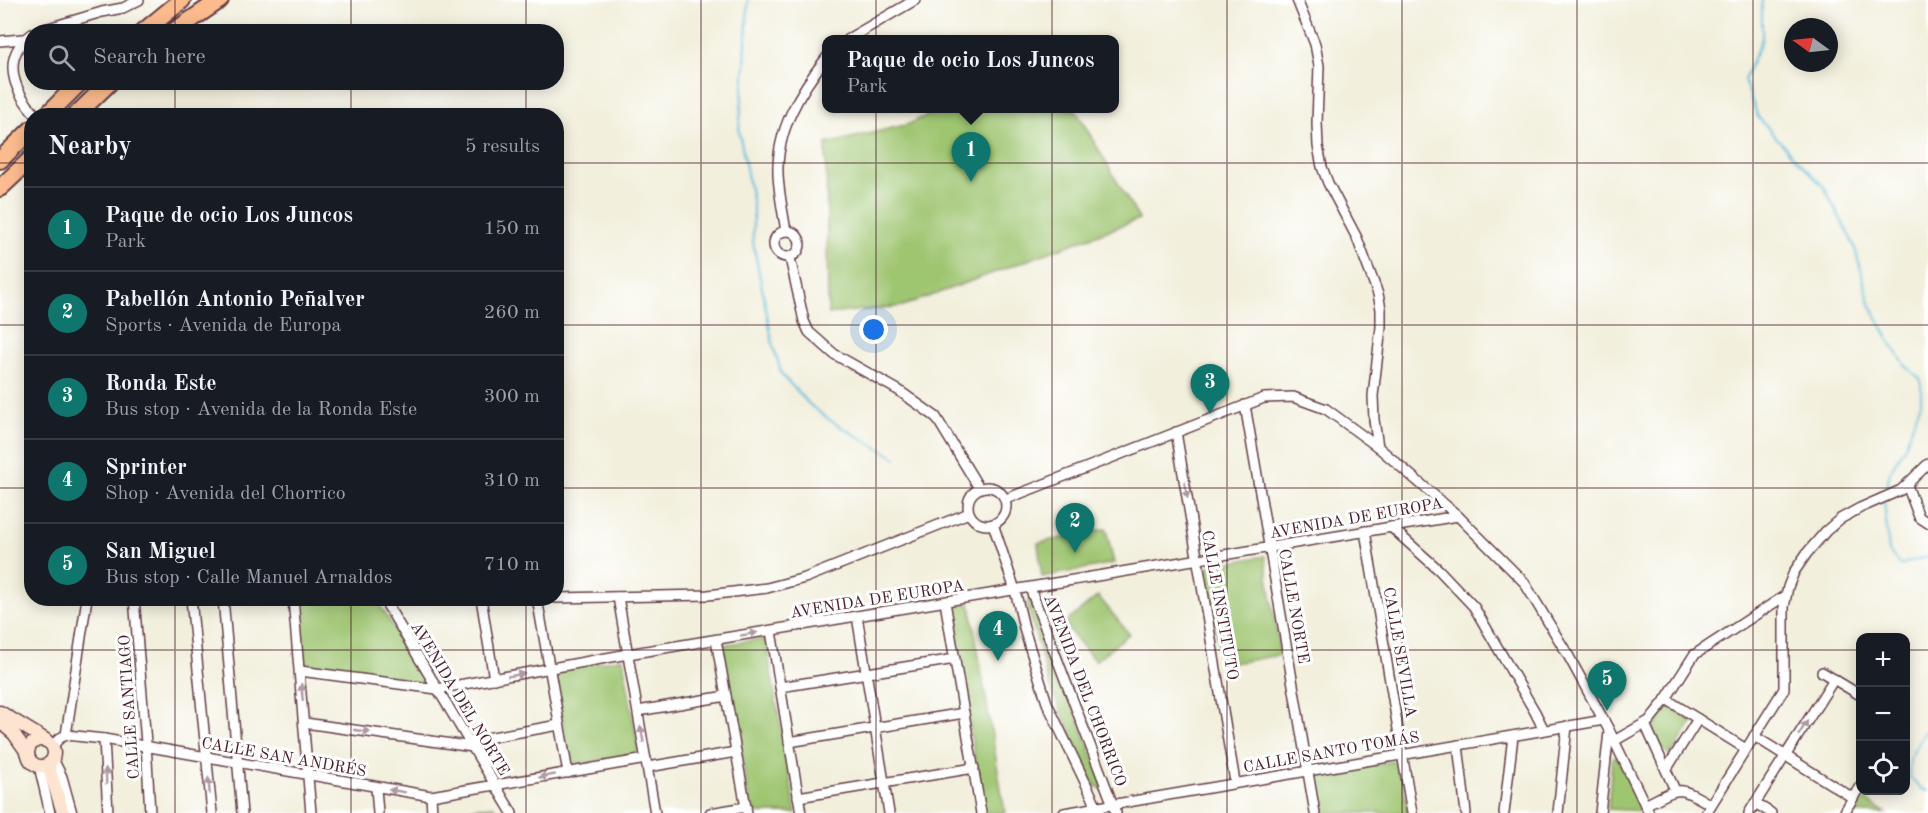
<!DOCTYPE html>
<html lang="en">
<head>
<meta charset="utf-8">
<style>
	:root { --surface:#171b24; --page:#242831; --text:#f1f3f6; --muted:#9ea1a6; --line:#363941; --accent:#0f766e }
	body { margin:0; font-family:"Old Standard TT",serif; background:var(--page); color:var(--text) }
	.controls { position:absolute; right:18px; bottom:18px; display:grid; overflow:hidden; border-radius:12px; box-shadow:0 3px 15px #0003 }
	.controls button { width:54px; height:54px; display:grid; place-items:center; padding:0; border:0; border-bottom:2px solid var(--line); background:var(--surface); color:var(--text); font:30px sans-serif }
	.compass { position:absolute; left:1784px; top:18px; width:54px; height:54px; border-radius:50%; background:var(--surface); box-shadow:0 3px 15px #0003; rotate:285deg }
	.you { position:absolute; left:874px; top:330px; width:21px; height:21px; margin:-15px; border:4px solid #fff; border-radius:50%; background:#1a73e8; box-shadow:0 0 0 9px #1a73e833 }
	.badge { display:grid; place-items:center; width:39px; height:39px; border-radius:50%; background:var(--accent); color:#fff; font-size:20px; font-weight:700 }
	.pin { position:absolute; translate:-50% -50px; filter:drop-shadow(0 2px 3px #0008) }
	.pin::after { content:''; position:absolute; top:32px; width:21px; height:18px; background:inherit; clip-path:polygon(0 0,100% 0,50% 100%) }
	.popup { position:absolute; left:822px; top:35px; width:297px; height:78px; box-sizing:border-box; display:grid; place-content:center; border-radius:12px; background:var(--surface); filter:drop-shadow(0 2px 4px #0005); font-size:20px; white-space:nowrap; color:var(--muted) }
	.popup b { font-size:22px; color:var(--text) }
	.popup::after { content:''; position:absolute; left:50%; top:100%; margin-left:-12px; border:12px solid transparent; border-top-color:var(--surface) }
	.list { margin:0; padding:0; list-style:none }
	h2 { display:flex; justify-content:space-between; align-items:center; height:78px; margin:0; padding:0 24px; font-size:26px }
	h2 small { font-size:20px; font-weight:400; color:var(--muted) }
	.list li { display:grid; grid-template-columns:39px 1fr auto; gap:18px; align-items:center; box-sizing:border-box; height:84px; padding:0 24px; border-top:2px solid var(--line) }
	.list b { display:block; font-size:22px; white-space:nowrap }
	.list p { margin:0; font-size:20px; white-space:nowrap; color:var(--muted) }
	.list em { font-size:20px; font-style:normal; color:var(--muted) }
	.icon { flex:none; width:33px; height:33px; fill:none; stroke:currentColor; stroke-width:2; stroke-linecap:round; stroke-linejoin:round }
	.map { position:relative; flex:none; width:1928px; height:813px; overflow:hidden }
	.search { position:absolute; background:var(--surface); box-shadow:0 3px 15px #0003; left:24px; top:24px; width:540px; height:66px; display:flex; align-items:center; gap:15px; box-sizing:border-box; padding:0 21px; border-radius:24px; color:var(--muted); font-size:22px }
	.panel { position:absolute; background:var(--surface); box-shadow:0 3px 15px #0003; left:24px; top:108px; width:540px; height:498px; border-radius:24px }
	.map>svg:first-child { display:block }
	.green { fill:#9ec570; stroke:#74724e; stroke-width:1.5 }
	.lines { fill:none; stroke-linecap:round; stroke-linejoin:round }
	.stream { stroke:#5dbadb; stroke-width:2 }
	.street-casing { stroke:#633e46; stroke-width:12 }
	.secondary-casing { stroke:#633e46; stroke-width:15 }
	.highway-casing { stroke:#633e46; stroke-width:20 }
	.street { stroke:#fff; stroke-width:9 }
	.secondary { stroke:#fde4d1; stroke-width:12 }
	.highway { stroke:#fbbb8d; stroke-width:16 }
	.oneway { fill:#ae9aa0 }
	.grid { fill:none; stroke:#4a1f2b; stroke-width:1.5; stroke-opacity:0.55 }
	.labels { text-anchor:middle; stroke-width:6; stroke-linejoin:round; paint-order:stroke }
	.street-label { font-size:16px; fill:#4a1f2b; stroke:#fff }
</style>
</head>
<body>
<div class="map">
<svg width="1928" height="813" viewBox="0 0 1928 813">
	<rect width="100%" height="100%" fill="#fff"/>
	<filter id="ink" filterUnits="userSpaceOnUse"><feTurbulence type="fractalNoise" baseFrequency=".0167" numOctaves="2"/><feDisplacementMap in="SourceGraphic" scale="12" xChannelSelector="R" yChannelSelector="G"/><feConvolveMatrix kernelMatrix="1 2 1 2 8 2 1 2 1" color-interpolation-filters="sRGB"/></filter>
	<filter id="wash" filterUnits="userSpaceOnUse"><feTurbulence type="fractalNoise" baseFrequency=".008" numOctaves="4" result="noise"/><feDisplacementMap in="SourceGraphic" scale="24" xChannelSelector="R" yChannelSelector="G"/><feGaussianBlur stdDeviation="1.35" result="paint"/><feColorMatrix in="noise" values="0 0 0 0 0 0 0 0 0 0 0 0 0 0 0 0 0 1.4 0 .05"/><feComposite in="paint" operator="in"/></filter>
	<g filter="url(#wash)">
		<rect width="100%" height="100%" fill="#f2efdc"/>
		<g class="green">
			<polygon points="941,109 1075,109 1139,219 903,306 828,314 826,144 909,124"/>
			<polygon points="1106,529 1114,563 1042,577 1038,543"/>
			<polygon points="1265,556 1280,655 1222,665 1205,567"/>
			<polygon points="1098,596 1129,634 1095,661 1064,624"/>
			<polygon points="296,599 376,599 427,681 423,685 302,663"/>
			<polygon points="1029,599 1032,599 1106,791 1094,785 1049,684 1027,603"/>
			<polygon points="970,603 1005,813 984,813 949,606"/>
			<polygon points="765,638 796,813 751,813 722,645"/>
			<polygon points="623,658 639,754 570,765 554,670"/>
			<polygon points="1669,707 1693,721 1671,755 1662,749 1652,730"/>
			<polygon points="1615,757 1618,758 1643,811 1608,809 1612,758"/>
			<polygon points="1400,760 1408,813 1319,813 1313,776"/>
			<polygon points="1861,797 1886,813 1851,813"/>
			<polygon points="494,806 495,813 472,813 471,808"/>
		</g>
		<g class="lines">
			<g class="stream">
				<polyline points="748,0 745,65 739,131 753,205 753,242 773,345 782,375 811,406 831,421 896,458"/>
				<polyline points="1762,0 1762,39 1744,80 1758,117 1793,156 1824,187 1854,245 1870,304 1888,339 1906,366 1921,380 1921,403 1905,446 1890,472 1885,495"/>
				<polyline points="1884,500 1889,551 1900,565 1928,556"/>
				<polyline points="1928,726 1910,758 1909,776 1921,789 1928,791"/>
			</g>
		</g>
	</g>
	<g filter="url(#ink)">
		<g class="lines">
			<g class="street-casing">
				<g id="street">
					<polyline points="1297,0 1315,44 1319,66 1317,123 1318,146 1322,167 1328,183 1357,238 1378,294 1381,309 1381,327 1373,396 1374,420 1378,447"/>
					<polyline points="35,32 102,12 123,8 139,0"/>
					<path d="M 32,34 C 0,57 13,91 37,116"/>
					<polyline points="848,39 915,0"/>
					<polyline points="0,41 22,39"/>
					<circle cx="787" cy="244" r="13"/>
					<path d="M 786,231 C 783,213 779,194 778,175 C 776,131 800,91 827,57"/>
					<polyline points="790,258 804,321 809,332 834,354 898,390 936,417 979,488"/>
					<polyline points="1245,405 1315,813"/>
					<polyline points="1176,432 1235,782"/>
					<polyline points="1907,485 1919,517 1928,523"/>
					<circle cx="987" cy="506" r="19"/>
					<polyline points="1006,499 1264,398 1293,397 1326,409 1378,447 1458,516 1524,582 1568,655 1609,730 1649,813"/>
					<polyline points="993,524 1015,590 1025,632 1047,703 1099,811"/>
					<polyline points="1391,527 1439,570 1474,607 1535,712 1544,730"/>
					<polyline points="1365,531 1412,813"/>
					<polyline points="1030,588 1116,813"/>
					<polyline points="618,597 655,813"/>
					<polyline points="134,598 146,743 150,813"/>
					<polyline points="191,598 212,813"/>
					<polyline points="223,598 242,813"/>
					<polyline points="293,598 311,813"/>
					<polyline points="383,598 512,813"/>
					<polyline points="481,598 494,679"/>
					<polyline points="537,598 568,773"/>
					<polyline points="556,598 708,595 767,588 805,578 969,513"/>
					<polyline points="945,602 981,813"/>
					<polyline points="857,616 889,813"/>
					<polyline points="771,631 801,813"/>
					<polyline points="716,640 747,813"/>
					<polyline points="300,671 437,689 628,654 1458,516"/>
					<polyline points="1822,672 1860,695"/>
					<polyline points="780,687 955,659"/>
					<polyline points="1666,699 1746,749"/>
					<polyline points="638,711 726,696"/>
					<polyline points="305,723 473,747"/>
					<polyline points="1645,724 1675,790"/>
					<polyline points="66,735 104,739 431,796 646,759"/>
					<polyline points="1754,736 1853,798"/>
					<polyline points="104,739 108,813"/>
					<polyline points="470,741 559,725"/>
					<polyline points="1614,741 1649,721 1664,702 1694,655 1786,595"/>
					<polyline points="789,742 964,713"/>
					<polyline points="53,745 60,738 66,735 87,598"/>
					<polyline points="1458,745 1466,813"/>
					<polyline points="53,759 62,777 72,813"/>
					<polyline points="39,766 50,813"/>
					<polyline points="648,767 736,752"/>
					<polyline points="1666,770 1698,719"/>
					<polyline points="376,788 378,813"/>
					<polyline points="431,796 432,813"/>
					<polyline points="798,797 974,768"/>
					<polyline points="1755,803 1771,813"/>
					<path d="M 1645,805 C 1680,788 1676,784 1711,805"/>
					<polyline points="710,813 746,807"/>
					<polyline points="1064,813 1604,720"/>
					<polyline points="1504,813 1513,736"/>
					<polyline points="1558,813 1567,726"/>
					<polyline points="1600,813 1609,732"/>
					<polyline points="1706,813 1784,689 1784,607 1788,587 1794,572 1807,553 1826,531 1840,519 1860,508 1901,490 1928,464"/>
					<polyline points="1749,813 1834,679"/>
					<polyline points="1844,813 1860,786"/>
				</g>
			</g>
			<g class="secondary-casing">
				<g id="secondary">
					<polyline points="0,712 46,740"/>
					<polyline points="0,722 14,734 28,754"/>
					<circle cx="41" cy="753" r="13"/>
					<polyline points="48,765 63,813"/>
				</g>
			</g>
			<g class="highway-casing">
				<g id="highway">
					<polyline points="143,32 182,0"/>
					<polyline points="173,32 220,0"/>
					<polyline points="46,116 80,82"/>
					<polyline points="75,116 110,82"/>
					<polyline points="0,160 32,129"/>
					<polyline points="0,188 32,158"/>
				</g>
			</g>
			<use href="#street" class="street"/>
			<use href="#secondary" class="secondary"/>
			<use href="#highway" class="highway"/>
		</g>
		<defs><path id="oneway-solid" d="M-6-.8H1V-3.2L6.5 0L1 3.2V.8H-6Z" transform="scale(1.5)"/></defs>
		<g class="oneway">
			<use href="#oneway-solid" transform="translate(1186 490) rotate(80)"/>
			<use href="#oneway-solid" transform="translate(749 634) rotate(-10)"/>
			<use href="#oneway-solid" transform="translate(516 675) rotate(-10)"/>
			<use href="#oneway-solid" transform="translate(302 692) rotate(-95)"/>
			<use href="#oneway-solid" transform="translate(1803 728) rotate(-58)"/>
			<use href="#oneway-solid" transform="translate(362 731) rotate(8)"/>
			<use href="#oneway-solid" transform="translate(642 734) rotate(-100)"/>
			<use href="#oneway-solid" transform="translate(106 776) rotate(-93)"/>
			<use href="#oneway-solid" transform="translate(547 776) rotate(170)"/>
			<use href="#oneway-solid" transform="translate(209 786) rotate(-95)"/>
			<use href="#oneway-solid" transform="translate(397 791) rotate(-171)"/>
		</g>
	</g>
	<path class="grid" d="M 175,0 L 175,32M 351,0 L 351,32M 526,0 L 526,32M 701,0 L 701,813M 876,0 L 876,813M 1052,0 L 1052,813M 1227,0 L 1227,813M 1402,0 L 1402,813M 1577,0 L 1577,813M 1753,0 L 1753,813M 175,82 L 175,116M 351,82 L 351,116M 526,82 L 526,116M 0,163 L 32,163M 556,163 L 1928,163M 0,325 L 32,325M 556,325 L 1928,325M 0,488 L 32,488M 556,488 L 1928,488M 175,598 L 175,813M 351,598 L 351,813M 526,598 L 526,813M 0,650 L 1860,650M 1906,650 L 1928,650"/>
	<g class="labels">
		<g class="street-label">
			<text transform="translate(1356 517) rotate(-10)" y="6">AVENIDA DE EUROPA</text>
			<text transform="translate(877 598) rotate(-9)" y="6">AVENIDA DE EUROPA</text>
			<text transform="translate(1221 605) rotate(80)" y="6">CALLE INSTITUTO</text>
			<text transform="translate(1295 606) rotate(80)" y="6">CALLE NORTE</text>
			<text transform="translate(1401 652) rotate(80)" y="6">CALLE SEVILLA</text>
			<text transform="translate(1086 690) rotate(69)" y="6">AVENIDA DEL CHORRICO</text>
			<text transform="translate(461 698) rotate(59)" y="6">AVENIDA DEL NORTE</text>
			<text transform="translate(128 707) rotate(-94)" y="6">CALLE SANTIAGO</text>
			<text transform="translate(1331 751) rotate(-10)" y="6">CALLE SANTO TOMÁS</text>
			<text transform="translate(284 756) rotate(10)" y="6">CALLE SAN ANDRÉS</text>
		</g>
	</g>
</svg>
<div class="controls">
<button>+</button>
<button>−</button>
<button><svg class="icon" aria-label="locate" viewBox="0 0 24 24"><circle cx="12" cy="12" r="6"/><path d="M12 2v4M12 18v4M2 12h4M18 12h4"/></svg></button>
</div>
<svg class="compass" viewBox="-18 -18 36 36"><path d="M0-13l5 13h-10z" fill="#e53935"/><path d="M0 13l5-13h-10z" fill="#9ea1a6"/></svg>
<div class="you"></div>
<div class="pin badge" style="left:971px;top:182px">1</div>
<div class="popup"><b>Paque de ocio Los Juncos</b>Park</div>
<div class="pin badge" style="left:1075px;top:553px">2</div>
<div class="pin badge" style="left:1210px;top:414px">3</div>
<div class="pin badge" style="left:998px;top:661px">4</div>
<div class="pin badge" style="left:1607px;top:711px">5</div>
<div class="search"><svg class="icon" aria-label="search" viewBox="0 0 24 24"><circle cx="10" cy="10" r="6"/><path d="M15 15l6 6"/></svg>Search here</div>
<section class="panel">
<h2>Nearby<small>5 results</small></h2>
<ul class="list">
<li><span class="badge">1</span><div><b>Paque de ocio Los Juncos</b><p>Park</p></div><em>150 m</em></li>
<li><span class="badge">2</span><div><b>Pabellón Antonio Peñalver</b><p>Sports · Avenida de Europa</p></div><em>260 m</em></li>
<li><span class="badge">3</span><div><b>Ronda Este</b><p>Bus stop · Avenida de la Ronda Este</p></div><em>300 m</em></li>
<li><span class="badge">4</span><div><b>Sprinter</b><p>Shop · Avenida del Chorrico</p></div><em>310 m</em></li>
<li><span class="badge">5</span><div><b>San Miguel</b><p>Bus stop · Calle Manuel Arnaldos</p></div><em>710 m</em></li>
</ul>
</section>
</div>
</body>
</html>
